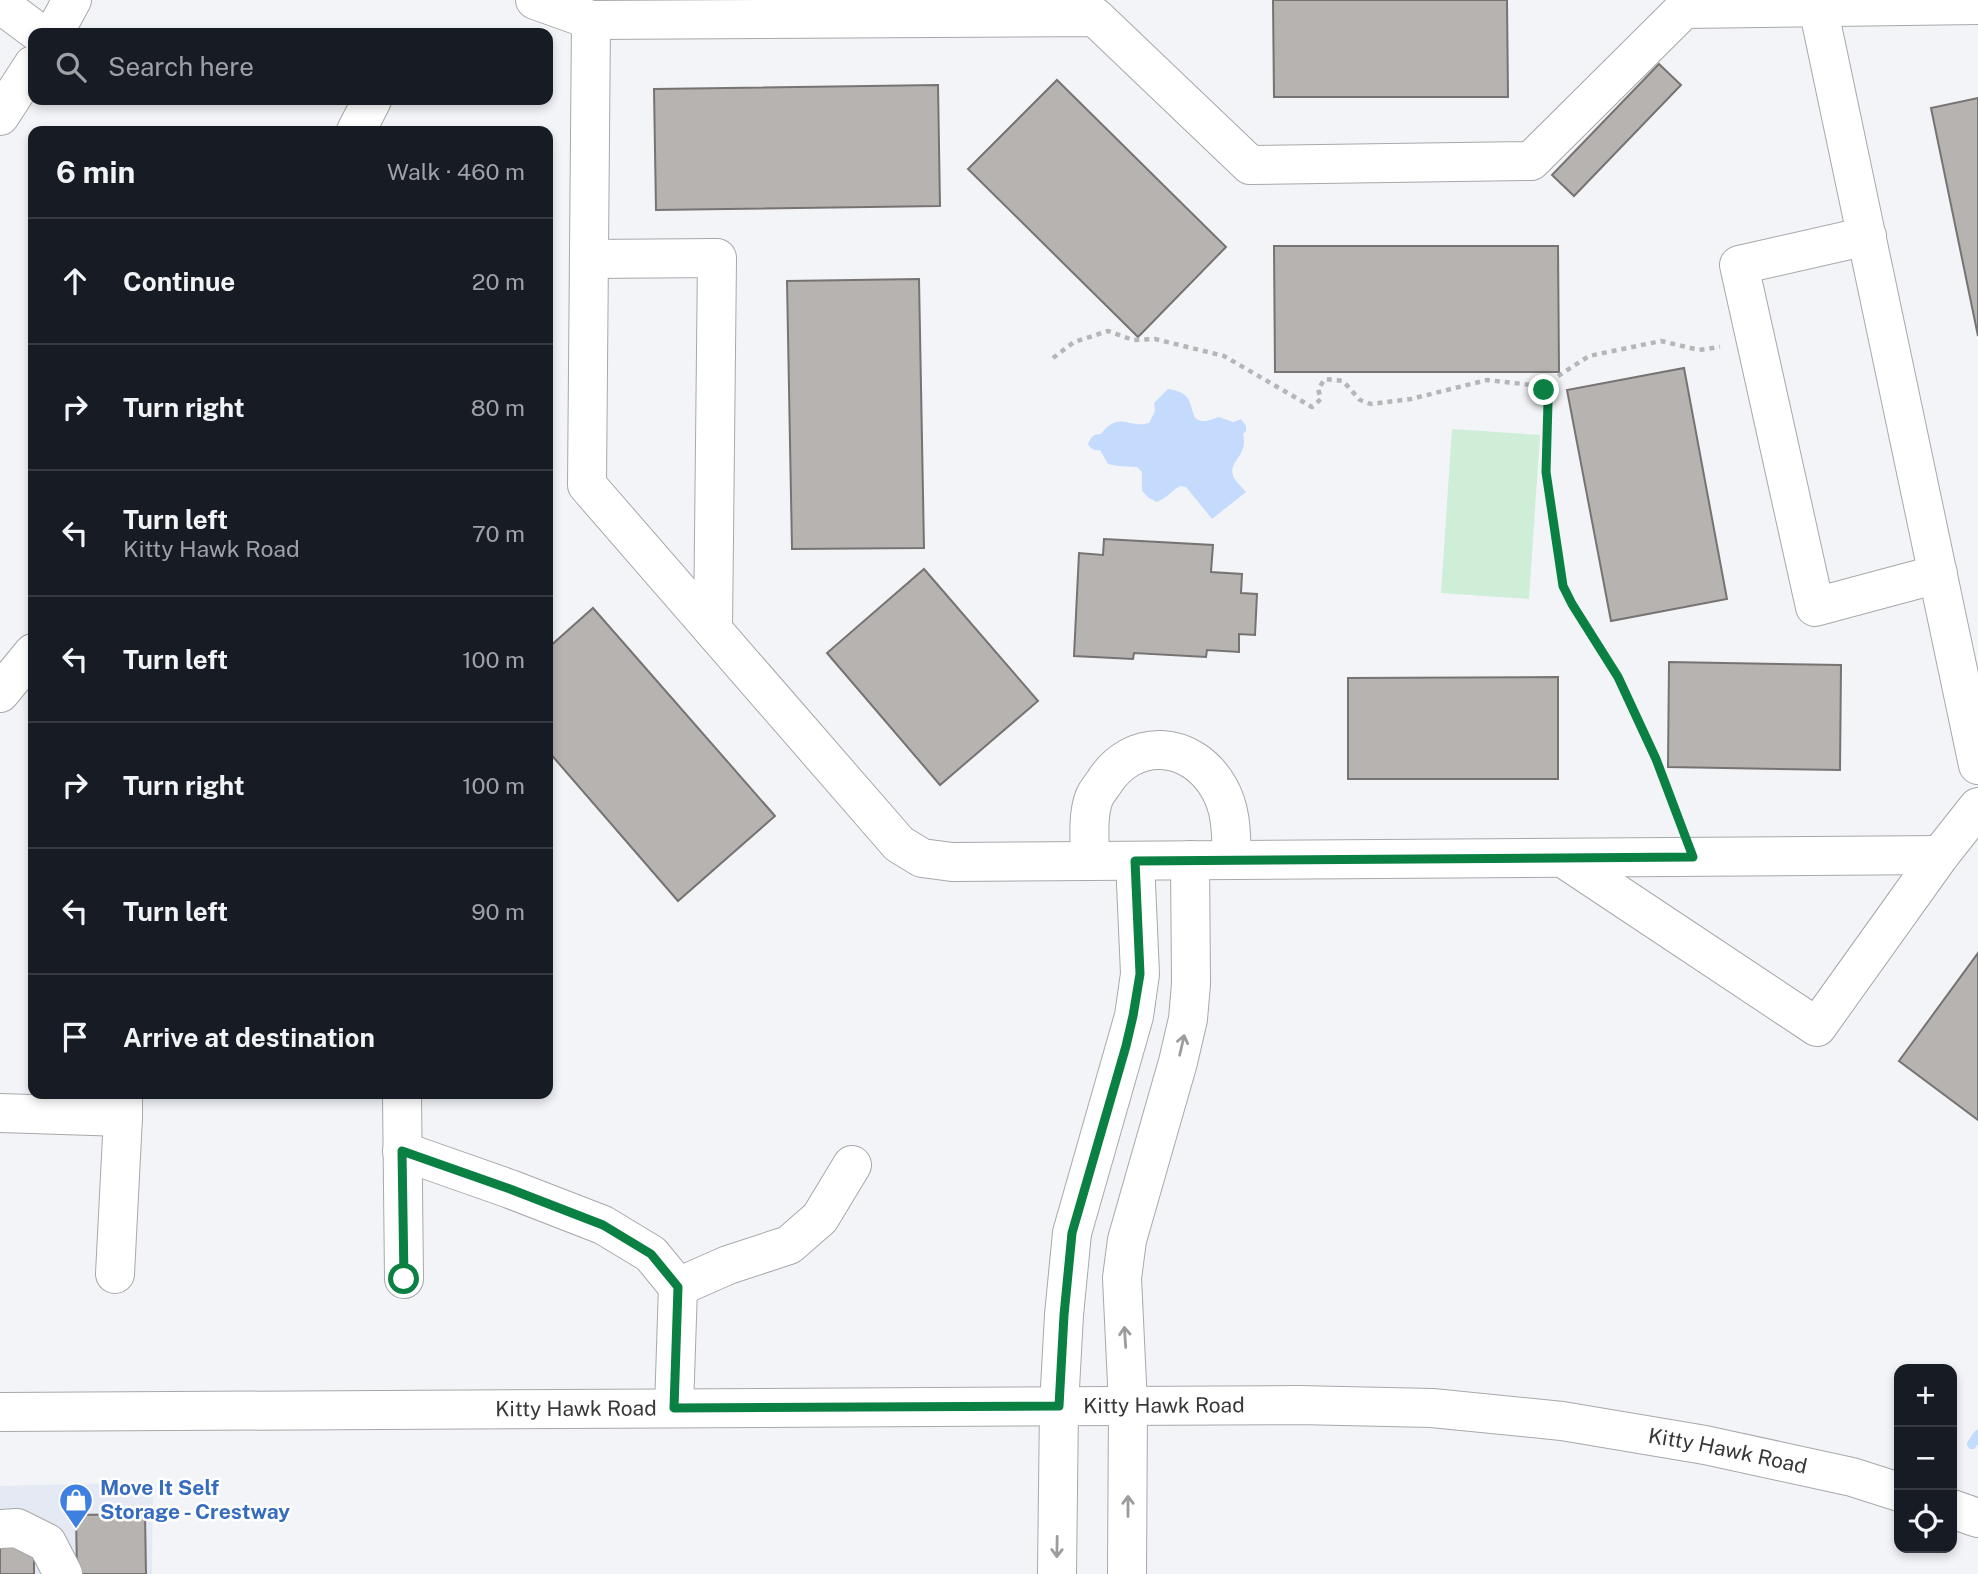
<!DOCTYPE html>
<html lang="en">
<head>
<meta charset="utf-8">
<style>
	:root { --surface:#171b24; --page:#242831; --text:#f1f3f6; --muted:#9ea1a6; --line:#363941 }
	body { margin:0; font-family:"Public Sans",sans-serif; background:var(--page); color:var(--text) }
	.controls { position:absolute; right:21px; bottom:21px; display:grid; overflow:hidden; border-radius:14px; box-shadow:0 4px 10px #0003 }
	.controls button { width:63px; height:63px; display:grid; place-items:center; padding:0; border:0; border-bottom:2px solid var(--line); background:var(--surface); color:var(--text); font:35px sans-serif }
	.stop { position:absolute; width:21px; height:21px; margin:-16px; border:5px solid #0b8043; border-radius:50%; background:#fff }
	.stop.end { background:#0b8043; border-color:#fff; box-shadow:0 2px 7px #0008 }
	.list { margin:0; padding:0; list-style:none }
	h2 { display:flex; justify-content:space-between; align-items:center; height:91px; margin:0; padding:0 28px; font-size:30px }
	h2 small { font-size:23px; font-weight:400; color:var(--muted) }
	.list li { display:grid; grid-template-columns:46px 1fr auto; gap:21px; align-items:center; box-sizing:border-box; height:126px; padding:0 28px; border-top:2px solid var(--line) }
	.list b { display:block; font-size:26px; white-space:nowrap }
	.list p { margin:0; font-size:23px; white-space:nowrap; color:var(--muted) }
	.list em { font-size:23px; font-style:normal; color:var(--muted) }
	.icon { flex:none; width:38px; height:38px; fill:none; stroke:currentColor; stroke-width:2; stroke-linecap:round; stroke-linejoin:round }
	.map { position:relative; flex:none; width:1978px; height:1574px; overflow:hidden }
	.search { position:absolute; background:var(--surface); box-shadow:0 4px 10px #0003; left:28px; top:28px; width:525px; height:77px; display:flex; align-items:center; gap:18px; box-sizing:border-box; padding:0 24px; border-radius:14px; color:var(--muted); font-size:26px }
	.panel { position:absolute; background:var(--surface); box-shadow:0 4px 10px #0003; left:28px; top:126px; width:525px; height:973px; border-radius:14px }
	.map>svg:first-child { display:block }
	.built { fill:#e5e9f3 }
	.green { fill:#ceeed8 }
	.water { fill:#c4dbfe }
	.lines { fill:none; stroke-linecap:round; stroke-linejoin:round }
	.stream { stroke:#c4dbfe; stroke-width:10 }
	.building { fill:#b6b3b1; stroke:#767372; stroke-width:2 }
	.minor-casing { stroke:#a7a8aa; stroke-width:40 }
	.major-casing { stroke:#a7a8aa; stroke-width:40 }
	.path { stroke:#b5b6b8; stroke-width:4.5; stroke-dasharray:5 5; stroke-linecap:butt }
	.minor { stroke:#fff; stroke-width:38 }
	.major { stroke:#fff; stroke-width:38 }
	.oneway { stroke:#9b9c9c }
	.route { stroke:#0b8043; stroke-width:9 }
	.labels { text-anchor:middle; stroke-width:5; stroke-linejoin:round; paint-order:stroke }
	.street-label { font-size:21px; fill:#373839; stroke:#fff }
	.shop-label { font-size:21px; font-weight:bold; fill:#366cbe; stroke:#fff; text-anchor:start }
</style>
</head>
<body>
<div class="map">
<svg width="1978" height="1574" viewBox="0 0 1978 1574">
	<rect width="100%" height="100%" fill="#f3f4f7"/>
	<polygon class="built" points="153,1482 152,1574 0,1574 0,1486"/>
	<polygon class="green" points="1452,429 1540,435 1529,599 1441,593"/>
	<path class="water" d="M 1168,389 C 1191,393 1188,399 1195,418 C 1204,424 1209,420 1219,417 L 1233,422 L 1241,419 L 1246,426 L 1246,431 L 1243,434 C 1249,457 1226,461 1234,478 C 1237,483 1242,487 1246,492 L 1212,519 L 1186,487 L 1180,486 C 1171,491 1167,498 1157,502 L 1149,498 L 1142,491 L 1142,472 L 1137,467 L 1118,466 L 1108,464 L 1100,450 C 1094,451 1091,449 1088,444 C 1091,437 1093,434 1101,434 C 1120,410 1127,429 1149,423 L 1155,411 L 1154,403 Z"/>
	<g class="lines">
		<polyline class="stream" points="1972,1444 1978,1435"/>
	</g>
	<g class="building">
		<polygon points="1273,0 1507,0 1508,97 1274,97"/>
		<polygon points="1659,64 1681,85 1574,196 1552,175"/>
		<polygon points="1057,80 1226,247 1138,337 968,169"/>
		<polygon points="938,85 940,206 656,210 654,89"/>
		<polygon points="1978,98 1978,336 1931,108"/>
		<polygon points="1274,246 1558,246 1559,372 1275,372"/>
		<polygon points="919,279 924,548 792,549 787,281"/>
		<polygon points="1684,368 1727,599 1611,621 1567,390"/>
		<polygon points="1104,539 1213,545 1211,572 1242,574 1241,593 1257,594 1255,635 1239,634 1239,652 1207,650 1206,657 1134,653 1133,659 1074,656 1079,553 1103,555"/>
		<polygon points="924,569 1038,701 940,785 827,653"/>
		<polygon points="593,608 775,816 678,901 548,751 548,648"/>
		<polygon points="1669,662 1841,665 1840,770 1668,767"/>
		<polygon points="1558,677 1558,779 1348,779 1348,678"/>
		<polygon points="1978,953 1978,1120 1899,1061"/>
		<polygon points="145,1514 146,1574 77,1574 76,1515"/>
		<polygon points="34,1546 34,1574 0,1574 0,1547"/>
	</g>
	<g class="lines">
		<g class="minor-casing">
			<g id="minor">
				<polyline points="535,0 591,20 1095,17 1250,165 1531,161 1684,9 1978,5"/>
				<polyline points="0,4 39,33"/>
				<polyline points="1818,7 1978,765"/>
				<polyline points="591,20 587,485 899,844 922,858 952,862 1940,855"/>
				<polyline points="356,131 372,100"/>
				<polyline points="1867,236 1739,265 1815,607 1938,574"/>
				<polyline points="589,259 717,258 713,630"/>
				<polyline points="0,693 33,653"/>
				<polyline points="1563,858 1817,1027 1940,855 1978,807"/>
				<path d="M 1090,861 C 1090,841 1087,817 1094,798 C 1096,793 1100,788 1103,784 C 1132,736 1192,740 1219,788 C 1232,810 1231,835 1232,860"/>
				<polyline points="402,1094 404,1279"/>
				<polyline points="0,1113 123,1117 123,1094"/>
				<polyline points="402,1151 510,1189 603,1225 651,1254 678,1287 674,1408"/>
				<polyline points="115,1274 123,1117"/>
				<polyline points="678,1287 728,1265 789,1245 820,1218 852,1165"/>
				<polyline points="0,1529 17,1528 47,1543 63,1574"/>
				<polyline points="1057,1574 1059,1406 1064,1315 1072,1233 1134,1016 1140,974 1135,861"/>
				<polyline points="1127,1574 1128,1405 1122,1278 1127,1240 1178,1062 1188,1019 1191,984 1190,860"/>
			</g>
		</g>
		<g class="major-casing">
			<g id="major">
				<polyline points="54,33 72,0"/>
				<polyline points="0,116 33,65"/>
				<path id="s1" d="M 0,1412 L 1298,1405 L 1432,1408 L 1562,1421 L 1705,1445 L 1852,1477 L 1899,1492"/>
				<polyline points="1952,1509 1978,1518"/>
			</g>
		</g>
		<g class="path">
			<polyline points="1053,358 1074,342 1108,331 1133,340 1155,339 1224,356 1312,407 1321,399 1318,389 1325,379 1343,381 1360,400 1371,404 1411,399 1487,380 1541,386 1547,394 1548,402 1546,472 1563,586 1571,604 1618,677 1656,759 1679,820"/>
			<polyline points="1544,390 1552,380 1589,356 1661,341 1699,350 1720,347"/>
		</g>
		<use href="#minor" class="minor"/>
		<use href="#major" class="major"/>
	</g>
	<defs><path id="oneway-shaft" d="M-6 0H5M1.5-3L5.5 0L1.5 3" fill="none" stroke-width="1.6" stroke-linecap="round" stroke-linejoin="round" transform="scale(1.75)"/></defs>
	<g class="oneway">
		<use href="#oneway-shaft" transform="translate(1182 1045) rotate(-77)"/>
		<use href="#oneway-shaft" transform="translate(1125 1337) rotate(-94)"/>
		<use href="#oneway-shaft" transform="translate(1128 1506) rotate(-90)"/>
		<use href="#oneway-shaft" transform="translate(1057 1547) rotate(91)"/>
	</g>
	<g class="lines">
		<polyline class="route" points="404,1279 402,1151 510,1189 603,1225 651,1254 678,1287 674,1408 1059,1406 1064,1315 1072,1233 1126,1046 1133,1016 1140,974 1135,861 1693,857 1656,759 1618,677 1572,604 1563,586 1546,472 1548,402 1547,394 1544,390"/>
	</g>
	<defs>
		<g id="shop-pin" transform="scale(1.75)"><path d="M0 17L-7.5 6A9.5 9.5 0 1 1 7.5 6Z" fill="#3f7fe0" stroke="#fff"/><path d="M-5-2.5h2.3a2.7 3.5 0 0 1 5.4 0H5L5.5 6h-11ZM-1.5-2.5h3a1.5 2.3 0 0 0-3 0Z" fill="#fff"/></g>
	</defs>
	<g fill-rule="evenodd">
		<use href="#shop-pin" x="76" y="1500"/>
	</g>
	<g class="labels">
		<g class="street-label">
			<text dy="7" stroke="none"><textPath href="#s1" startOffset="1164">Kitty Hawk Road</textPath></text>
			<text dy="7" stroke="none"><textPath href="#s1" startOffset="576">Kitty Hawk Road</textPath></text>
			<text dy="7" stroke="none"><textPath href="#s1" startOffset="1731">Kitty Hawk Road</textPath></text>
		</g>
		<g class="shop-label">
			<text x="100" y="1495">Move It Self<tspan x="100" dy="24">Storage - Crestway</tspan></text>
		</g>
	</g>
</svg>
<div class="controls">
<button>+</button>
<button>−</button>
<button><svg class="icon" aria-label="locate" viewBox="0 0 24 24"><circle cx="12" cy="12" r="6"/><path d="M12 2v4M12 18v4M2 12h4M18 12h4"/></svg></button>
</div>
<div class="stop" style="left:404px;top:1279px"></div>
<div class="stop end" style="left:1544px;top:390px"></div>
<div class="search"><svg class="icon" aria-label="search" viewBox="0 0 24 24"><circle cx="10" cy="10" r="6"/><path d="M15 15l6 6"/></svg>Search here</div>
<section class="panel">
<h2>6 min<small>Walk · 460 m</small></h2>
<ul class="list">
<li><svg class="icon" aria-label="ahead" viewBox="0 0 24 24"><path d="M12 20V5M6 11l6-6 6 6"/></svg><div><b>Continue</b></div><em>20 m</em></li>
<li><svg class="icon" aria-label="right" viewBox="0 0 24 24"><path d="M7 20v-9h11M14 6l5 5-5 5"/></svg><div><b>Turn right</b></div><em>80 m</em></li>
<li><svg class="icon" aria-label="left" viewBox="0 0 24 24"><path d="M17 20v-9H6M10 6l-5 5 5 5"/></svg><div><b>Turn left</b><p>Kitty Hawk Road</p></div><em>70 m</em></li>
<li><svg class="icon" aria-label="left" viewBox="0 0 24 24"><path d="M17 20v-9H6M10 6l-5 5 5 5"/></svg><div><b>Turn left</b></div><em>100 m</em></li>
<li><svg class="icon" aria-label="right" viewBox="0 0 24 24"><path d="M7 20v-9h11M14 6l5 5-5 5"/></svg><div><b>Turn right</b></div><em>100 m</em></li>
<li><svg class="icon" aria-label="left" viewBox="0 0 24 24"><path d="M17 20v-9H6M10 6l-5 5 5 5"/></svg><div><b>Turn left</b></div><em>90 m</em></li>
<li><svg class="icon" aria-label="arrive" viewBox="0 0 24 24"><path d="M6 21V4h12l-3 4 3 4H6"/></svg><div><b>Arrive at destination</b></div></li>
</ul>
</section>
</div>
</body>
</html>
